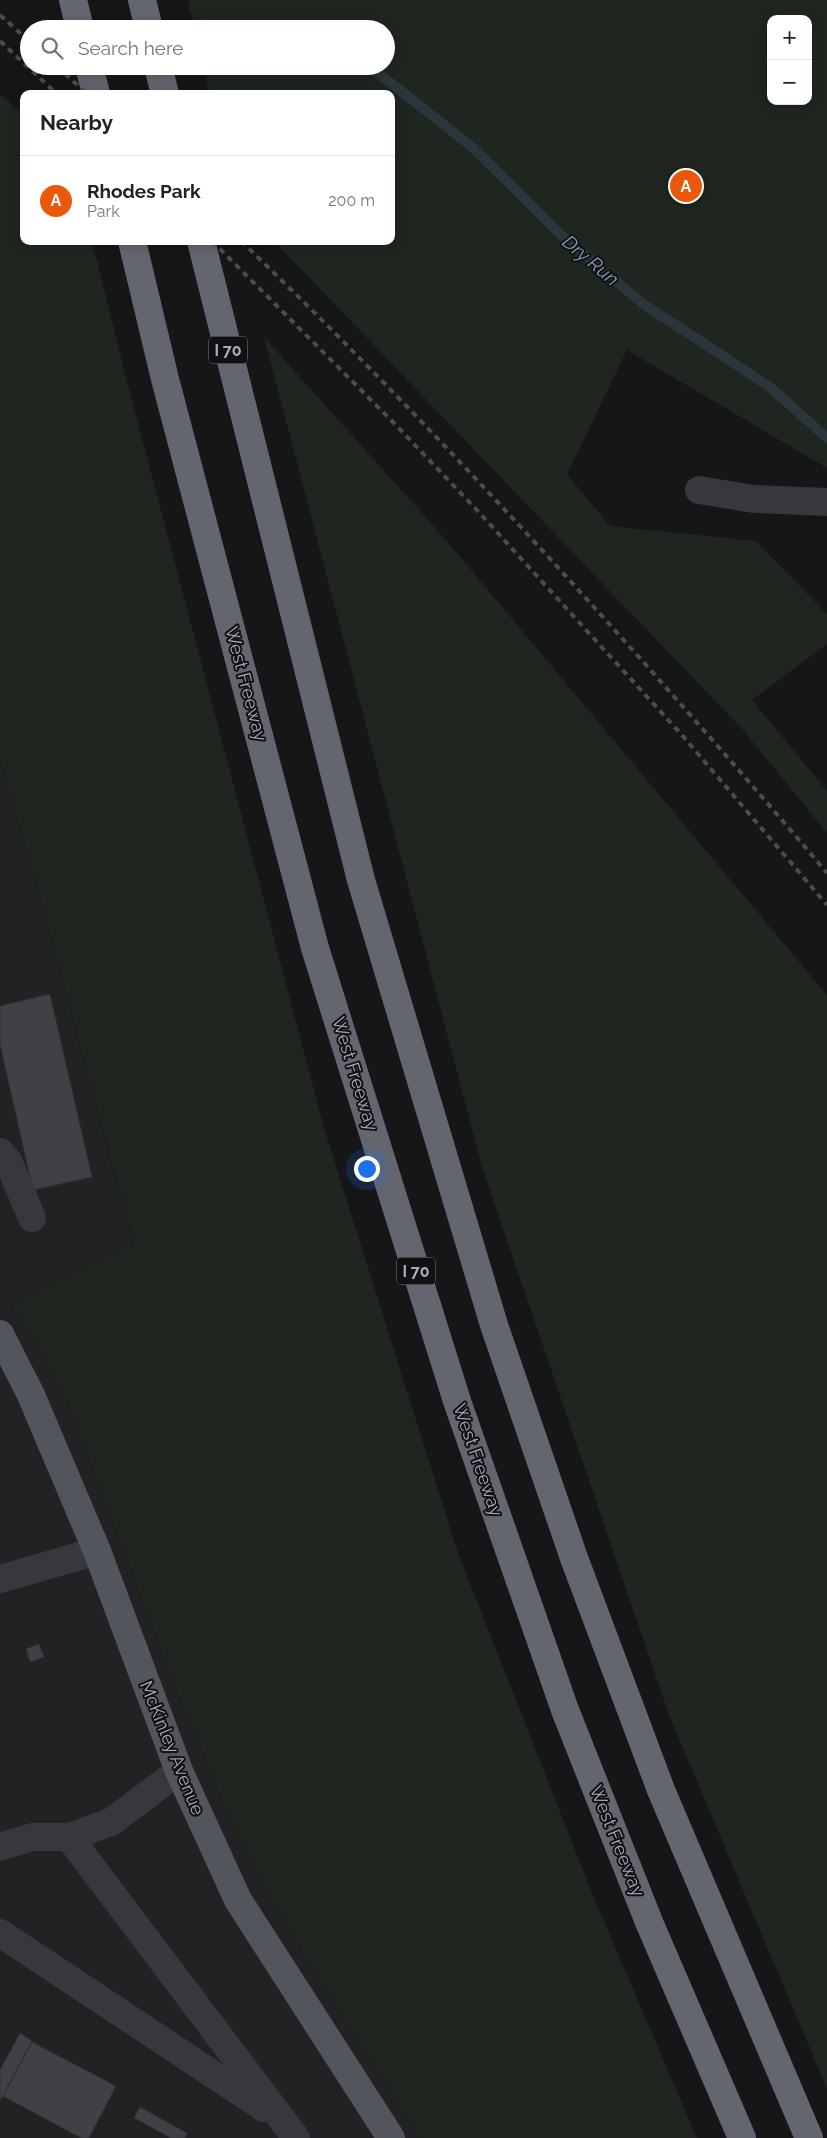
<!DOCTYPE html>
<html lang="en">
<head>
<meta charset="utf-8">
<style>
	:root { --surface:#fff; --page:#f2f2f2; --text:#222; --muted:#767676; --line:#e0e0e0; --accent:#ea580c }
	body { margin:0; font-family:Raleway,sans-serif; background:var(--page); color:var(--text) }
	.controls { position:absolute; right:15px; top:15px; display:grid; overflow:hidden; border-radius:10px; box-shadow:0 2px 12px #0003 }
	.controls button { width:45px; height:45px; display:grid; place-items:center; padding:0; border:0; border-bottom:1px solid var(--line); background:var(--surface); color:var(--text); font:25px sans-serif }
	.you { position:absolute; left:366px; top:1168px; width:18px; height:18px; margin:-12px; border:4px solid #fff; border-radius:50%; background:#1a73e8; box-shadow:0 0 0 8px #1a73e833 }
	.badge { display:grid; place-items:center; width:32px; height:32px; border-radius:50%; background:var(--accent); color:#fff; font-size:16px; font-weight:700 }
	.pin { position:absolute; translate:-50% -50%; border:2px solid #fff; box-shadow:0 1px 5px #0006 }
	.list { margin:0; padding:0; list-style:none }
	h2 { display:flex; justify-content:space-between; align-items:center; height:65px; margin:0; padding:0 20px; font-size:21px }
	h2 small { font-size:16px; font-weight:400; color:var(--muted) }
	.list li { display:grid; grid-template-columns:32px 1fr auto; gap:15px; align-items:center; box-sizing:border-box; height:90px; padding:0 20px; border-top:1px solid var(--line) }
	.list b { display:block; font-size:19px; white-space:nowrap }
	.list p { margin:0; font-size:16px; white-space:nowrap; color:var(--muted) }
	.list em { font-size:16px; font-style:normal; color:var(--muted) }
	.icon { flex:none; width:28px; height:28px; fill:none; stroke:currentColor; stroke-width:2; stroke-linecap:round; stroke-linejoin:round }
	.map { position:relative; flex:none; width:827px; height:2138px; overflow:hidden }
	.search { position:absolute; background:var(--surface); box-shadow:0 2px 12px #0003; left:20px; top:20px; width:375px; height:55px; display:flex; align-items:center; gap:12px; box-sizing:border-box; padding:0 18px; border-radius:28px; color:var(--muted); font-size:19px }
	.panel { position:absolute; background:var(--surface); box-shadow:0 2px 12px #0003; left:20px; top:90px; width:375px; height:155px; border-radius:10px }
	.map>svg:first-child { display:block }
	.built { fill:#222225 }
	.green { fill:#1e261f; fill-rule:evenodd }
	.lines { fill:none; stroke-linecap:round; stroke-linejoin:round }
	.stream { stroke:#2c353c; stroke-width:10 }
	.building { fill:#404145; stroke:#303034 }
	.minor { stroke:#37383d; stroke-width:28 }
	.major { stroke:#53555c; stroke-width:28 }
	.highway { stroke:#63666e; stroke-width:28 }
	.rail { stroke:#4a4c52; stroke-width:4; stroke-dasharray:6 5; stroke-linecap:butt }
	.labels { text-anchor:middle; stroke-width:4; stroke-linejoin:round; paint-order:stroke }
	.shield { fill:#111113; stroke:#7b7e86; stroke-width:1 }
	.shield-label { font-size:16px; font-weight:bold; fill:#a8adb8 }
	.street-label { font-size:18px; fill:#a8adb8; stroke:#111113 }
	.water-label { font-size:19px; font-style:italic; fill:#7f9bb3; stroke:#111113 }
</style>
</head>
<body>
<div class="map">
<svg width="827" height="2138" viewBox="0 0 827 2138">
	<rect width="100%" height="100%" fill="#161618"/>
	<polygon class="built" points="0,760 45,915 134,1247 68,1275 10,1306 30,1333 67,1402 177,1693 237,1836 305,1957 419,2138 0,2138"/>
	<g class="green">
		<path d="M 188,0 L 827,0 L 827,468 L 627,350 L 567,474 L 610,526 L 756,541 L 827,614 L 827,644 L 752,700 L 827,791 L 827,833 L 743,730 L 274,241 L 391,241 L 391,94 L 210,94 L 203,66 L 386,66 L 386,29 L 195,29 ZM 771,19 L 808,19 L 808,101 L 771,101 Z"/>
		<polygon points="0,94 24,115 24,241 92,241 125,374 324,1128 458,1553 592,1893 697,2138 419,2138 305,1957 237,1836 177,1693 67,1402 30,1333 10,1306 68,1275 134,1246 45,915 0,760"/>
		<polygon points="264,337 446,540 827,995 827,2089 669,1715 482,1167"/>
	</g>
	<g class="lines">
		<polyline class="stream" points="369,66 471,146 561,235 642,303 770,387 827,438"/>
	</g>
	<g class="building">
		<polygon points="50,994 92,1177 33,1190 0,1044 0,1006"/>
		<polygon points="39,1644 44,1657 30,1662 26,1649"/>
		<polygon points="20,2033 32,2041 0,2101 0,2070"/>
		<polygon points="32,2042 116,2086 89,2138 81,2138 3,2096"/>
		<polygon points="140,2107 187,2133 185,2138 171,2138 134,2118"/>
	</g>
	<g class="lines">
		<g class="minor">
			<polyline points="699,490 754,499 827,502"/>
			<polyline points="0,1152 8,1161 32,1218"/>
			<polyline points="0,1579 97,1551"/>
			<polyline points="179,1771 111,1822 69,1837 296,2138"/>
			<polyline points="0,1847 32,1837 69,1837"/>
			<polyline points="0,1933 264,2108"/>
		</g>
		<polyline class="major" points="0,1334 31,1395 97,1551 179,1771 238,1900 391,2138"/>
		<g class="highway">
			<polyline points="73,0 80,29"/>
			<polyline points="142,0 149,29"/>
			<polyline points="89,66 96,94"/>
			<polyline points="158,66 165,94"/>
			<polyline points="132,241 165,379 315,948 457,1401 565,1710 649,1922 742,2138"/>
			<polyline points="201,241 361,880 494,1325 574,1558 661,1790 809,2138"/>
		</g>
		<g class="rail">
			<polyline points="0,15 29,41"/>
			<polyline points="0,41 57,94"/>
			<polyline points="57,66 87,94"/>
			<polyline points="212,241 391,420 474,507 681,734 827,905"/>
			<path d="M 241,241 C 388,382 527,531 662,683 C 718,746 773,809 827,873"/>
		</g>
	</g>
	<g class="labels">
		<g class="shield">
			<rect x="209" y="336.5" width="38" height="27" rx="4"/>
			<rect x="397" y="1257.5" width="38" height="27" rx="4"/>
		</g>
		<g class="shield-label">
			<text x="228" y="356">I 70</text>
			<text x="416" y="1277">I 70</text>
		</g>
		<g class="street-label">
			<text transform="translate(246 684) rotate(75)" y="6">West Freeway</text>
			<text transform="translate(355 1074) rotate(73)" y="6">West Freeway</text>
			<text transform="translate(478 1460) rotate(71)" y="6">West Freeway</text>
			<text transform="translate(172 1748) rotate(68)" y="6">McKinley Avenue</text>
			<text transform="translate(617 1841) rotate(68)" y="6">West Freeway</text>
		</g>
		<g class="water-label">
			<text transform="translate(591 260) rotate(40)" y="7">Dry Run</text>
		</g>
	</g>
</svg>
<div class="controls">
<button>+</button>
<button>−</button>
</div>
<div class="you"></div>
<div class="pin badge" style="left:686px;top:186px">A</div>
<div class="search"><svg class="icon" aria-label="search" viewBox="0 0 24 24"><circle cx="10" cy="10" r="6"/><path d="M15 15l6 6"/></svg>Search here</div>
<section class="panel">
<h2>Nearby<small></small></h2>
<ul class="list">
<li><span class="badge">A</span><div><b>Rhodes Park</b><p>Park</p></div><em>200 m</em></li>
</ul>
</section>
</div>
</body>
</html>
